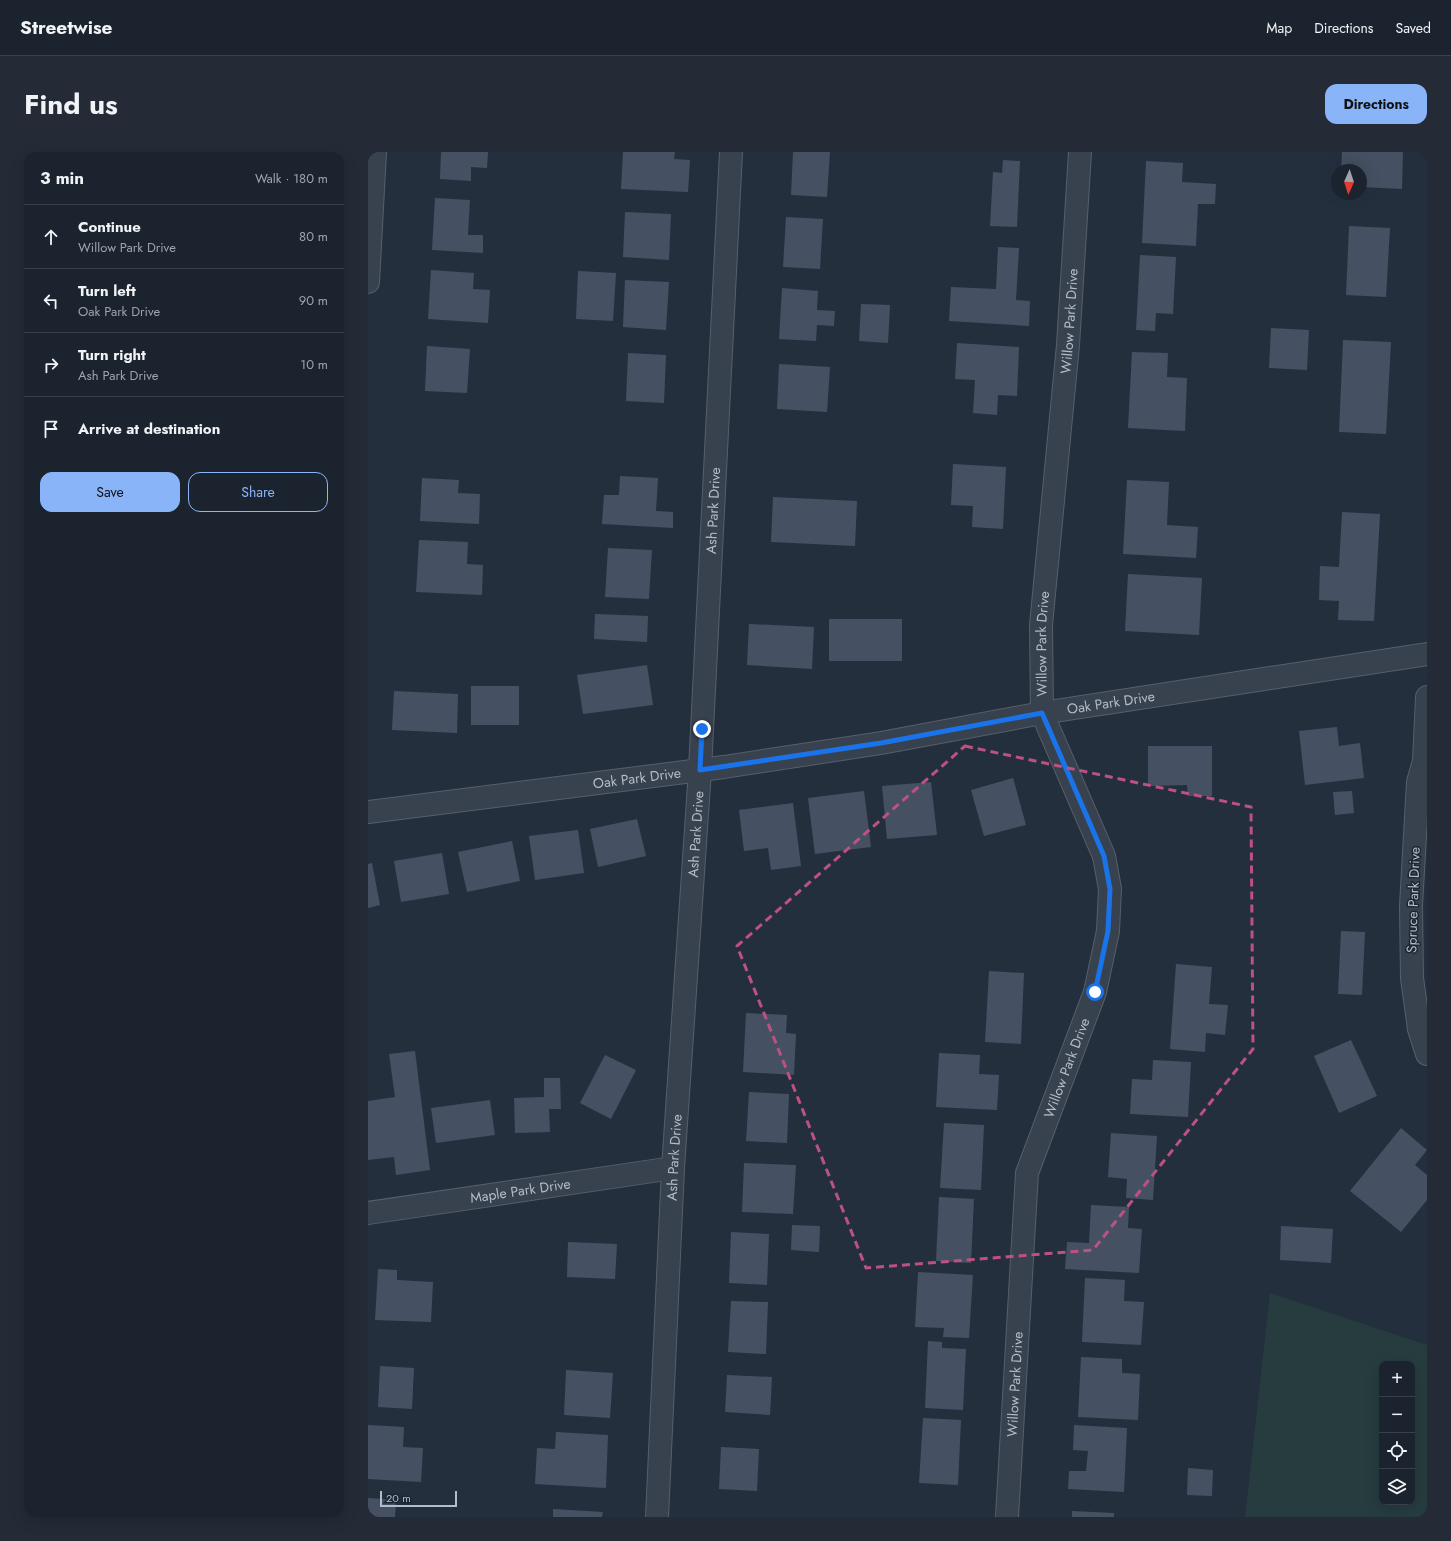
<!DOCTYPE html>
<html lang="en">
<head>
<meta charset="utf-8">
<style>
	:root { --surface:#1b232e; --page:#242b36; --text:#f1f3f6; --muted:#a0a4aa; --line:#39404a; --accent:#8ab4f8 }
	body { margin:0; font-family:Jost,sans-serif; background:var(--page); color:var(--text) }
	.controls { position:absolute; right:12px; bottom:12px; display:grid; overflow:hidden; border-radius:8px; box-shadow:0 4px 16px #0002 }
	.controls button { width:36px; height:36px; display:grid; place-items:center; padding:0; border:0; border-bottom:1px solid var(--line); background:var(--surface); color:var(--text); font:20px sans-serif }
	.compass { position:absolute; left:963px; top:12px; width:36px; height:36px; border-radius:50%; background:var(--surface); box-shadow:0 4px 16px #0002; rotate:183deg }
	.scale { position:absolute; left:12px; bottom:10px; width:77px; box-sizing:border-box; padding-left:4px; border:2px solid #b4bcc9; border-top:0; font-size:11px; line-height:14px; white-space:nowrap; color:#b4bcc9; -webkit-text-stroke:3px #1d2633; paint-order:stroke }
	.stop { position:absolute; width:12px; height:12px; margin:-9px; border:3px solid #1a73e8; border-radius:50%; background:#fff }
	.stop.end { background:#1a73e8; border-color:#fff; box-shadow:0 1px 4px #0008 }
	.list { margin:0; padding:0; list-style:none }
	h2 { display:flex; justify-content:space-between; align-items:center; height:52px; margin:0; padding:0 16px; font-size:17px }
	h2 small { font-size:13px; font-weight:400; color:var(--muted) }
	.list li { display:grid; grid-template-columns:26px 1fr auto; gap:12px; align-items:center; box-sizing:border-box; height:64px; padding:0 16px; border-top:1px solid var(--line) }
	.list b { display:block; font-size:15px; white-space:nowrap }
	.list p { margin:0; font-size:13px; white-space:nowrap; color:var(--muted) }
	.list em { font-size:13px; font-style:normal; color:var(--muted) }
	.actions { display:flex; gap:8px; padding:12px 16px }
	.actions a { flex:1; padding:9px 0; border:1px solid var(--accent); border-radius:12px; text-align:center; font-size:14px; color:var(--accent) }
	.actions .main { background:var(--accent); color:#111 }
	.icon { flex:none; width:22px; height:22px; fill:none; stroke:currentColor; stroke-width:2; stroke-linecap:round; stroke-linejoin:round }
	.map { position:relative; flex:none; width:1059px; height:1365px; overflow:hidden; border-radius:12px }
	header { display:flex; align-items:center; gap:24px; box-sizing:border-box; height:56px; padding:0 20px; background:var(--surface); border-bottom:1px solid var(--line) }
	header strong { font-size:19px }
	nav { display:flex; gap:22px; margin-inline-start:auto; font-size:14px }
	.intro { display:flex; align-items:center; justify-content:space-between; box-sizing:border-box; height:96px; padding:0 24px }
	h1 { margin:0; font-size:28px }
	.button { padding:10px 18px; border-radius:12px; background:var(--accent); color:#111; font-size:14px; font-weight:700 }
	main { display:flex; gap:24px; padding:0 24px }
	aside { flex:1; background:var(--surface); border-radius:12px; box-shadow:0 4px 16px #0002 }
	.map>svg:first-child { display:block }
	.green { fill:#263c3f; fill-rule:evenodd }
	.building { fill:#455162 }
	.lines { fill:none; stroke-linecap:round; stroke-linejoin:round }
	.minor-casing { stroke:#565f6c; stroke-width:24 }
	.minor { stroke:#38414e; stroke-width:22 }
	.route { stroke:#1a73e8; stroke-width:5 }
	.marked { fill:none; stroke:#bd5182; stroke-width:3; stroke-dasharray:8 5; stroke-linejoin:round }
	.labels { text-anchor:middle; stroke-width:3; stroke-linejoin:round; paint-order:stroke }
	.street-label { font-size:14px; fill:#b4bcc9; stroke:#1d2633 }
</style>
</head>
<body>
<header>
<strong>Streetwise</strong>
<nav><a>Map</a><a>Directions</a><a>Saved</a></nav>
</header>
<div class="intro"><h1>Find us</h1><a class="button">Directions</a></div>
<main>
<aside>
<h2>3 min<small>Walk · 180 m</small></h2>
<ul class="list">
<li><svg class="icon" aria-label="ahead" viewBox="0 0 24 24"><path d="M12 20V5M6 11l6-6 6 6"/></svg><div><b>Continue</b><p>Willow Park Drive</p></div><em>80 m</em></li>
<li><svg class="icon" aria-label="left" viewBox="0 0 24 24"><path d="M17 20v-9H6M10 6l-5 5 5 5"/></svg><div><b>Turn left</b><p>Oak Park Drive</p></div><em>90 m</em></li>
<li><svg class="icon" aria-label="right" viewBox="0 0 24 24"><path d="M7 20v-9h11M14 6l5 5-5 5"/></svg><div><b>Turn right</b><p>Ash Park Drive</p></div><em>10 m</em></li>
<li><svg class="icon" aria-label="arrive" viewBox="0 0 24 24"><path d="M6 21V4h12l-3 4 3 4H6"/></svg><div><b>Arrive at destination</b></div></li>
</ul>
<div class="actions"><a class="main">Save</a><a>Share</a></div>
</aside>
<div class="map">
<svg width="1059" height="1365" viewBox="0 0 1059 1365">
	<rect width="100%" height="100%" fill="#242f3e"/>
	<path class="green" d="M 902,1141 L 1059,1193 L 1059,1365 L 877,1365 ZM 1014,1212 L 1044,1212 L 1044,1350 L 1014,1350 Z"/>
	<g class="building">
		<polygon points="73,0 120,0 119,16 103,15 103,29 72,27"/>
		<polygon points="255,0 307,0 306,7 322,8 320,40 253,37"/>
		<polygon points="425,0 462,0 459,45 423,43"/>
		<polygon points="974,0 1035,0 1034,37 993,35 993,18 973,18"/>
		<polygon points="635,8 652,9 649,75 622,74 625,20 634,21"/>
		<polygon points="778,9 815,11 814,30 848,32 847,52 830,52 828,94 774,91"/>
		<polygon points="67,46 102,48 100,83 115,83 115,101 64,98"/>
		<polygon points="257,60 303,62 301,108 255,105"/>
		<polygon points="418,65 455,67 452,117 415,115"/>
		<polygon points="981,74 1022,76 1018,145 978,143"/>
		<polygon points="630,95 651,96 648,148 662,149 661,174 581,169 583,135 628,137"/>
		<polygon points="772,103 808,105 805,162 788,161 787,179 768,178"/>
		<polygon points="63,118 106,121 105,137 122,138 120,171 60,167"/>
		<polygon points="210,119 248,121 245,169 208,167"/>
		<polygon points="257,128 301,130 298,178 255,175"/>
		<polygon points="414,136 450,139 449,158 467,159 466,174 449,173 448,189 411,187"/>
		<polygon points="493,152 522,153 520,191 491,189"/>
		<polygon points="903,176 941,178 939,218 901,216"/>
		<polygon points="975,188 1023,190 1018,282 971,280"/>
		<polygon points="589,191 651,195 649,244 630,243 629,263 605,261 607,228 587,227"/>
		<polygon points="59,194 102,197 99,241 57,239"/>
		<polygon points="764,200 800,201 799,225 819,226 817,279 760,276"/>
		<polygon points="260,201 298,203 296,251 258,249"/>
		<polygon points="411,212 462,215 459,260 409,257"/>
		<polygon points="585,312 638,315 635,377 604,375 605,354 583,353"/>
		<polygon points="252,324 290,326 288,359 305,360 305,376 234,372 236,343 251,343"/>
		<polygon points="54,326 91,328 90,341 112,342 111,372 52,369"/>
		<polygon points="759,328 801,330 799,373 830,375 828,406 755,402"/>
		<polygon points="405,345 489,349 487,394 403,390"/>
		<polygon points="974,360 1012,362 1006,469 970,468 971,449 951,448 952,414 971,415"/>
		<polygon points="51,388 100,390 99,412 115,413 114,443 48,440"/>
		<polygon points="240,396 284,398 281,447 237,445"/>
		<polygon points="760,422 834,426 831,483 757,479"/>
		<polygon points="227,462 280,464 279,490 226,487"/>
		<rect x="461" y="467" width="73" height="42"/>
		<polygon points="381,472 446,475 444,517 379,513"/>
		<polygon points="279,513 285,553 215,562 209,523"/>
		<rect x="103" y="534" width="48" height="39"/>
		<polygon points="26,539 90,542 89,581 24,578"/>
		<polygon points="969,575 971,594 992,591 996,626 937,633 931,579"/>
		<polygon points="780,594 844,594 844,644 820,644 819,633 780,634"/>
		<polygon points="645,626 658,673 616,684 603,638"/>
		<polygon points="563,630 569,683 519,687 514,634"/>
		<polygon points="496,639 503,695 447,702 440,646"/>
		<polygon points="984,639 986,661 967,663 965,640"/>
		<polygon points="425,651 433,714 403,718 400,696 376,699 371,658"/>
		<polygon points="269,667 278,704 230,715 222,677"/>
		<polygon points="210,678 216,721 167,728 161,684"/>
		<polygon points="144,689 152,729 99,740 90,700"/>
		<polygon points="74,701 81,742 33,750 26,709"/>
		<polygon points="4,711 12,753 0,756 0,712"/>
		<polygon points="973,779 997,780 994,843 970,842"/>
		<polygon points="808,812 844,815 841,852 860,853 857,883 838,881 837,900 802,897"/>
		<polygon points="621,819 656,821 653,892 617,890"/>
		<polygon points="378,861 419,863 418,881 428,882 426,923 375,920"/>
		<polygon points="983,888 1009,944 971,961 946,904"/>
		<polygon points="47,899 62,1018 28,1023 26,1005 0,1008 0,949 27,945 21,902"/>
		<polygon points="571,901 612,903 611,922 631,923 629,958 568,955"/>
		<polygon points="237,903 268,918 243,967 212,951"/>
		<polygon points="785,908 823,910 820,965 762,962 764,927 784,928"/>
		<polygon points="176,926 192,926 193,957 181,957 182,980 147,981 146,946 176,945"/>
		<polygon points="381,940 421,942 419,991 378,989"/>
		<polygon points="122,948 127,983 68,991 63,956"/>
		<polygon points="576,971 616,973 613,1038 572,1036"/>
		<polygon points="1033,976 1059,998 1047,1013 1059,1023 1059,1048 1033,1080 982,1039"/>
		<polygon points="743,981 789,984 785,1048 758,1046 759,1027 740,1025"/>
		<polygon points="376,1011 428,1013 425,1062 374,1060"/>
		<polygon points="571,1045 606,1047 603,1111 568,1109"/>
		<polygon points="723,1053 761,1055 760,1076 774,1077 771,1121 697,1117 699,1090 721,1091"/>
		<polygon points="424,1073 452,1074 451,1100 423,1098"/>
		<polygon points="913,1074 965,1077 963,1111 912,1108"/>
		<polygon points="363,1080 401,1082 399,1133 361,1131"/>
		<polygon points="200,1090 249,1092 247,1127 199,1125"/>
		<polygon points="10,1117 29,1118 29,1128 65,1130 63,1170 7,1168"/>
		<polygon points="550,1120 605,1123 601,1186 575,1185 576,1176 547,1175"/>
		<polygon points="717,1126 757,1128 756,1149 776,1150 773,1193 714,1190"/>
		<polygon points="363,1149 400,1150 398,1202 360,1200"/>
		<polygon points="560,1189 574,1190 574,1196 598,1197 595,1258 557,1256"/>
		<polygon points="713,1205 754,1207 754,1221 772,1222 770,1268 710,1265"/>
		<polygon points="12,1214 46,1216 44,1257 10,1255"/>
		<polygon points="198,1218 245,1221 242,1266 196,1263"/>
		<polygon points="359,1223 404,1225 402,1263 357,1260"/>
		<polygon points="555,1266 593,1268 590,1333 551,1331"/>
		<polygon points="0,1273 36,1275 35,1295 55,1296 53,1330 0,1327"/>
		<polygon points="706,1273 759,1276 756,1340 700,1337 701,1319 718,1319 720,1299 705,1298"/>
		<polygon points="188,1280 240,1283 238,1336 167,1332 169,1296 187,1297"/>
		<polygon points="353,1295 391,1297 389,1339 351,1337"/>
		<polygon points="820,1316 845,1318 844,1344 819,1343"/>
		<polygon points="0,1346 28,1348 27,1365 0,1365"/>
		<polygon points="185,1357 235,1360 234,1365 185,1365"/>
		<polygon points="704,1359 746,1361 746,1365 704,1365"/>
	</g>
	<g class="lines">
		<g class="minor-casing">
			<g id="minor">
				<polyline points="0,130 7,0"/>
				<polyline points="1059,545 1056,609 1050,630 1043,754 1044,826 1051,877 1059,902"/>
				<path id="s1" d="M 0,660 L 356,615 L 513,591 L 674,561 L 1059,502"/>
				<path id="s2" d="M 0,1061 L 305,1016"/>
				<path id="s3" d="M 289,1365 L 305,1016 L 332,618 L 363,0"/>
				<path id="s4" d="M 639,1365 L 659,1021 L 727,840 L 740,779 L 742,737 L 736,704 L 674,561 L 673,473 L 700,193 L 712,0"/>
			</g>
		</g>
		<use href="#minor" class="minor"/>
	</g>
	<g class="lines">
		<polyline class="route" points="334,577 332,618 513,591 674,561 736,704 742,737 740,779 727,840"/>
	</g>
	<path class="marked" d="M 597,594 L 883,655 L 885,897 L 725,1098 L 498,1116 L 369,794 Z"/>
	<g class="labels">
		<g class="street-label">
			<text dy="5" stroke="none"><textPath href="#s4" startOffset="1225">Willow Park Drive</textPath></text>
			<text dy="5" stroke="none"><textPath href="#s3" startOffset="1008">Ash Park Drive</textPath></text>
			<text dy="5" stroke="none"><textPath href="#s4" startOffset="901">Willow Park Drive</textPath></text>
			<text dy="5" stroke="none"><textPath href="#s1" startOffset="751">Oak Park Drive</textPath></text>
			<text dy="5" stroke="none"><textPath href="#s1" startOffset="271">Oak Park Drive</textPath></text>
			<text dy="5" stroke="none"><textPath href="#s3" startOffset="684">Ash Park Drive</textPath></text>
			<text transform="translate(1045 748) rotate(-88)" y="5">Spruce Park Drive</text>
			<text dy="5" stroke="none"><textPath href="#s4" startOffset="457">Willow Park Drive</textPath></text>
			<text dy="5" stroke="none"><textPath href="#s3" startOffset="360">Ash Park Drive</textPath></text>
			<text dy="5" stroke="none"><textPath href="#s2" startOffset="154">Maple Park Drive</textPath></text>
			<text dy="5" stroke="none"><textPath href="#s4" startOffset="133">Willow Park Drive</textPath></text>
		</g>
	</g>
</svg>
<div class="controls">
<button>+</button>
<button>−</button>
<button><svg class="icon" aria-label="locate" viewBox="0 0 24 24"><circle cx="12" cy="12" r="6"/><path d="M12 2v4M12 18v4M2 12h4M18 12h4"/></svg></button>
<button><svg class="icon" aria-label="layers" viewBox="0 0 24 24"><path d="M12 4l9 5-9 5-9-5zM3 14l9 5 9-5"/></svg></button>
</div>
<svg class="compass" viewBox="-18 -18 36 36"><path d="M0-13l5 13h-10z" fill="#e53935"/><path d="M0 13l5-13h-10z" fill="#a0a4aa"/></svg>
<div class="scale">20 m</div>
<div class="stop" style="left:727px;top:840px"></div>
<div class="stop end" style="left:334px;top:577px"></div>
</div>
</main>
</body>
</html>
